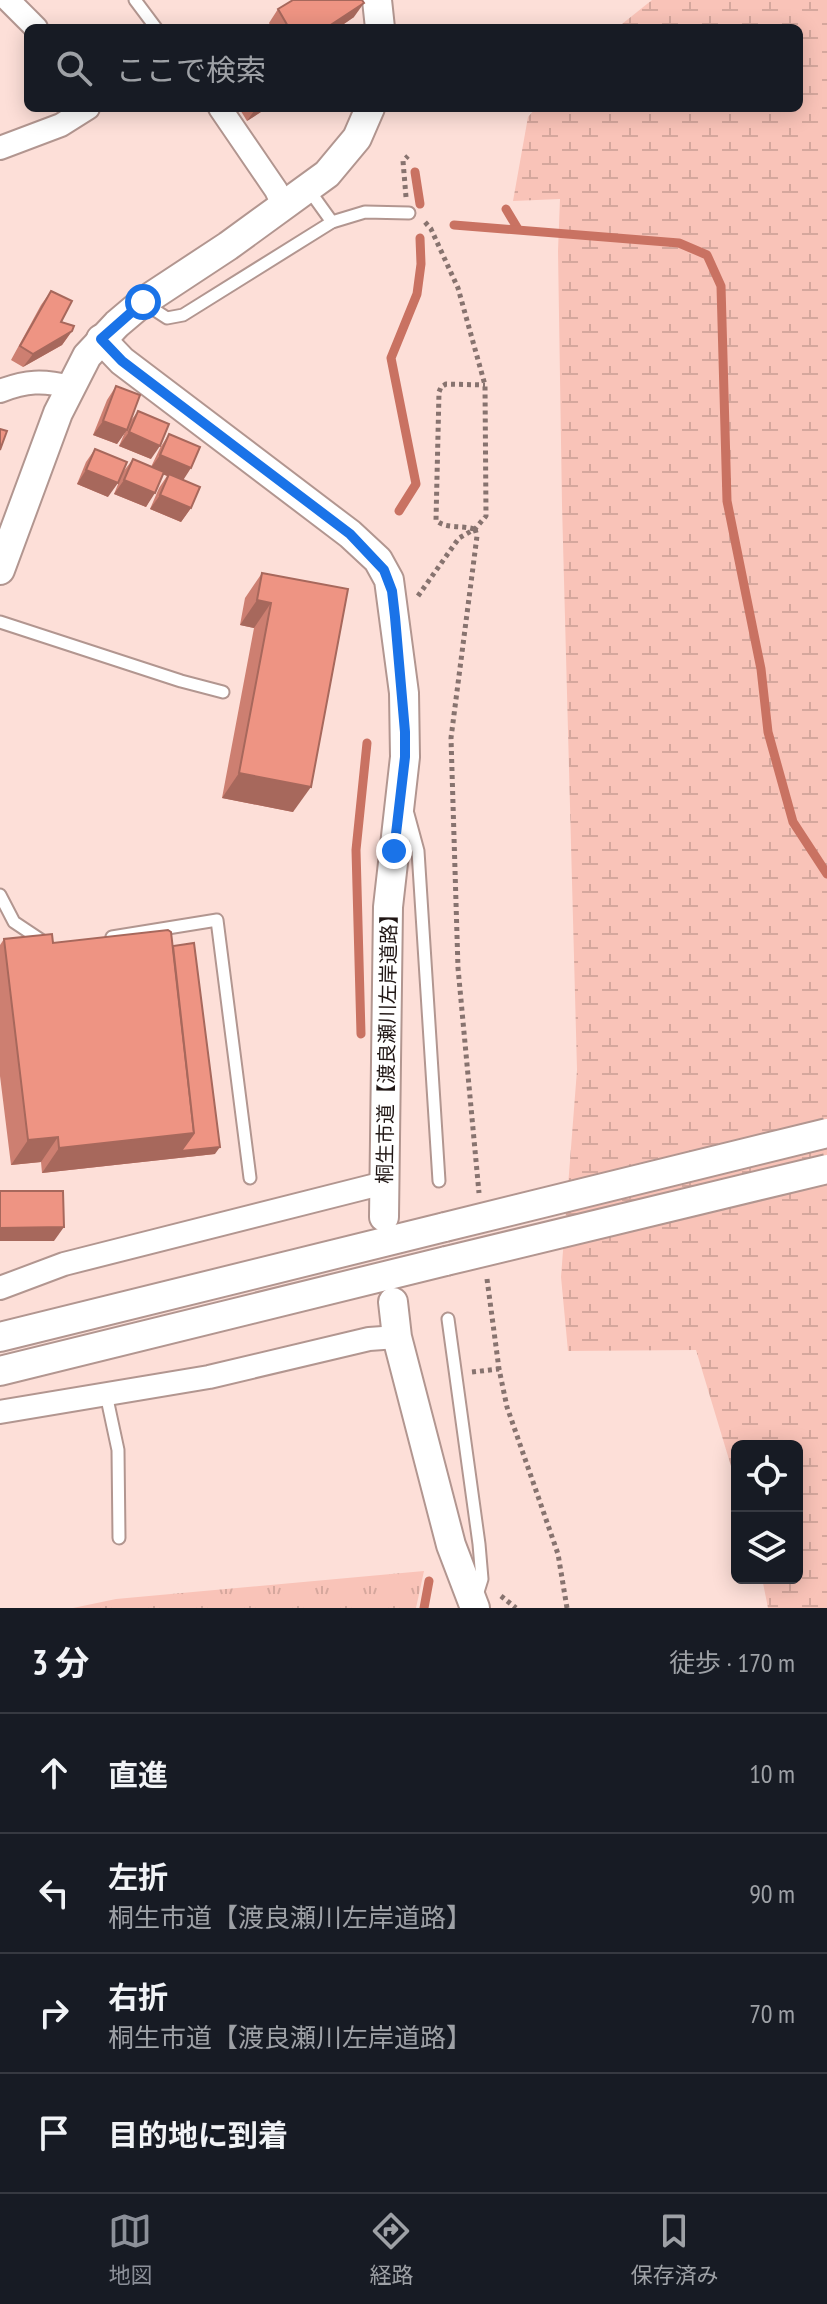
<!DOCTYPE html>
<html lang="ja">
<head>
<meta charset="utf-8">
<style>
	:root { --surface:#171b24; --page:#20242c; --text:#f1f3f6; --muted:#9ea1a6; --line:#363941; --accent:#8c9099 }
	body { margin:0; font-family:"PT Sans Narrow","Noto Sans JP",sans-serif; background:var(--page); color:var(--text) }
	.controls { position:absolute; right:24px; bottom:24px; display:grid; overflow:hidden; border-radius:12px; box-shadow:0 4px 20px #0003 }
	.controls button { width:72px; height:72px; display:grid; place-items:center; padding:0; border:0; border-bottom:2px solid var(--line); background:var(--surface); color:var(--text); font:40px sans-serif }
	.stop { position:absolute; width:24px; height:24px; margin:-18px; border:6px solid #1a73e8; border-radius:50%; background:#fff }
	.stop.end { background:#1a73e8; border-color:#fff; box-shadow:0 2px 8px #0008 }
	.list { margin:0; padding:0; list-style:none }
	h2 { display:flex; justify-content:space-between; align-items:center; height:104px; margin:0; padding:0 32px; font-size:34px }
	h2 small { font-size:26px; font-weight:400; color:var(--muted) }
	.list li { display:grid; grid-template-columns:52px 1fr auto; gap:24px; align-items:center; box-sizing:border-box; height:120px; padding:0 32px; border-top:2px solid var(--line) }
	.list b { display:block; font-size:30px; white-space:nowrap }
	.list p { margin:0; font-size:26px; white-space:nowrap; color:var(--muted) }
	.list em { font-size:26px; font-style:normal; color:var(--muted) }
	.icon { flex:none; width:44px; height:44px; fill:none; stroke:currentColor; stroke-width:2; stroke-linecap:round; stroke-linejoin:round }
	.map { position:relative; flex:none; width:827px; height:1608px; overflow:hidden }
	.search { position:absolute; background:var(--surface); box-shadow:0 4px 20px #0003; left:24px; right:24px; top:24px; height:88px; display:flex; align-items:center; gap:20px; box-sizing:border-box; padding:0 28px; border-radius:12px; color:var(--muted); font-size:30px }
	.sheet { height:584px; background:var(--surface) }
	nav { display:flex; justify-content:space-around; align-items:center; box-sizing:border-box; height:112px; border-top:2px solid var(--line); background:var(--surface); font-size:22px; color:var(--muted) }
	nav a { display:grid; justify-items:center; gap:4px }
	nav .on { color:var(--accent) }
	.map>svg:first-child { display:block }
	.grass { fill:url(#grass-tufts) }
	.wetland { fill:url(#wetland-marsh) }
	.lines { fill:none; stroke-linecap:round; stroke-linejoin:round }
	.stream { stroke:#c97262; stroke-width:9 }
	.service-casing { stroke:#b29690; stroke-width:15 }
	.minor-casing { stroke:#b29690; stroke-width:26 }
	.tertiary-casing { stroke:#b29690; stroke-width:32 }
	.path { stroke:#87736f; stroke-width:5; stroke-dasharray:4 4; stroke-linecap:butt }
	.service { stroke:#fff; stroke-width:11 }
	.minor { stroke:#fff; stroke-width:22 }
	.tertiary { stroke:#fff; stroke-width:28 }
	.tertiary-bridge-casing { stroke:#b29690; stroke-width:32; stroke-linecap:butt }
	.tertiary-bridge { stroke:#fff; stroke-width:28 }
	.wall { fill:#cd7f71 }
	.shaded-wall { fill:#a7685c }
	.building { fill:#ee9483; stroke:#a7685c; stroke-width:2 }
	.route { stroke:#1a73e8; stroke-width:10 }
	.labels { text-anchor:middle; stroke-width:6; stroke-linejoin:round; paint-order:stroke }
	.street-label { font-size:20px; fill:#201614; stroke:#fff }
</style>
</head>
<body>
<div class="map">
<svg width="827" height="1608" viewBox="0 0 827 1608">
	<defs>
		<pattern id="grass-tufts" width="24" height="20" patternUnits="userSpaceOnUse" patternTransform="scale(2)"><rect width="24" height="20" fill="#f9c3b8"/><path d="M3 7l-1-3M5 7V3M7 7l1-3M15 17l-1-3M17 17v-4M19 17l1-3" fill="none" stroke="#d5a79d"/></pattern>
		<pattern id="wetland-marsh" width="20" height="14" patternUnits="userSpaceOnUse" patternTransform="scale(2)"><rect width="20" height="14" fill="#f9c3b8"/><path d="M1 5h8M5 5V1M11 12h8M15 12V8" fill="none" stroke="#d5a79d"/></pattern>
	</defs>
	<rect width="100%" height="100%" fill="#fddfd8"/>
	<polygon class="grass" points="424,1571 416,1608 73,1608 116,1599"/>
	<polygon class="wetland" points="652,0 827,0 827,1608 768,1608 762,1578 797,1578 797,1446 737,1446 737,1486 696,1350 568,1351 561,1277 577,1070 562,505 558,251 560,199 513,201 528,117 536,108 799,108 799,28 617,28"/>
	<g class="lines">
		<g class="stream">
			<polyline points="415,172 420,204"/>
			<polyline points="506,209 518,229"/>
			<polyline points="454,225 679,243 707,255 721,286 727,501 761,669 768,732 793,822 827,874"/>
			<polyline points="399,511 416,484 391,358 417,294 421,264 420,238"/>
			<polyline points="361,1034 356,850 367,743"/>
			<polyline points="424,1608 429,1581"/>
		</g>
		<g class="service-casing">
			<g id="service">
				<polyline points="135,0 156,28"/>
				<polyline points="309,190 332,222"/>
				<polyline points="144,303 167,318 183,315 332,222 365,212 409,213"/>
				<polyline points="0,622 181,681 223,692"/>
				<polyline points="408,814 418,851 439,1181"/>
				<polyline points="0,895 14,922 44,942"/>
				<polyline points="112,937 217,920 250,1178"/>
				<polyline points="448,1319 479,1544 482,1579 477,1595"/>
				<polyline points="106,1394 118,1450 119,1538"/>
			</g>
		</g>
		<g class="minor-casing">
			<g id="minor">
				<polyline points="8,0 36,28"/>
				<polyline points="220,108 276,190 284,207"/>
				<polyline points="0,148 61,125 88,108"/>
				<path d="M 0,391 C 26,381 43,380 70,387"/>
				<polyline points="0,1288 64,1264 384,1183"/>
				<polyline points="0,1412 209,1377 369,1339 397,1337"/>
			</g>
		</g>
		<g class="tertiary-casing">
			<g id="tertiary">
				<polyline points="377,0 380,28"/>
				<polyline points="101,339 122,361 350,534 378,560 389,580 404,693 405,757 388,907 384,1217"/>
				<polyline points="0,570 58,413 87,356 117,324 143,302 228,246 327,174 357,138 370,108"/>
				<polyline points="393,1302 397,1337 451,1545 475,1608"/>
				<polyline points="0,1337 445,1227"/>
				<polyline points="0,1371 446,1261"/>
			</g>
		</g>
		<g class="path">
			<polyline points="406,197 403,161 408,156"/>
			<path d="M 474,529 C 462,525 444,529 436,520 L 439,392 L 441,387 L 446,384 L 485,385"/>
			<polyline points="475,529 477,536 451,738 458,968 479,1193"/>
			<polyline points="418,596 459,538 475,529 486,516 485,385 458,288 431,229 424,221"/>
			<polyline points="487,1279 499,1369 507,1407 558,1554 567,1608"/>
			<polyline points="472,1372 499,1369"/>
			<polyline points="501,1596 516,1608"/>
		</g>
		<use href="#service" class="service"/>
		<use href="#minor" class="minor"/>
		<use href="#tertiary" class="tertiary"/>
		<g class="tertiary-bridge-casing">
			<g id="tertiary-bridge">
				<polyline points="445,1227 827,1133"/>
				<polyline points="446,1261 827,1169"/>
			</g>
		</g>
		<use href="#tertiary-bridge" class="tertiary-bridge"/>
	</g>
	<g class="wall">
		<polygon points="278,9 354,17 338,28 272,28 269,23"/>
		<polygon points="239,108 267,108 247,121"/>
		<polygon points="51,291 61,322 72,331 62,345 23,367 11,360 41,305"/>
		<polygon points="116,386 129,423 138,411 151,459 119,446 125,432 117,444 93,435 107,400"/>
		<polygon points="169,434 191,508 181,522 150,509 159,488 167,476 163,474 146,507 114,494 123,472 133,459 151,467 160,448"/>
		<polygon points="95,449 108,497 77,484 86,462"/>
		<polygon points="262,573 348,589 293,812 222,798 254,628 240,625 245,598"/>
		<polygon points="4,939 53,943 173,946 215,1154 42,1173 41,1162 11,1165 0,1076 0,945"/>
	</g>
	<g class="shaded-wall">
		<polygon points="364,3 354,17 338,28 326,28"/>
		<polygon points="256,108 267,108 247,121"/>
		<polygon points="72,331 62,345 23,367 33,354"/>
		<polygon points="103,421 127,430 117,444 93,435"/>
		<polygon points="129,432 160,446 151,459 119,446"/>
		<polygon points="160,455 191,468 182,482 150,469"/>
		<polygon points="86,470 118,483 108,497 77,484"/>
		<polygon points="124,480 155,493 146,507 114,494"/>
		<polygon points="160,495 191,508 181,522 150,509"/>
		<polygon points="257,600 271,603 254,628 240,625"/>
		<polygon points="239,773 311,787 293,812 222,798"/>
		<polygon points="194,1133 220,1147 215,1154 42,1173 59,1148"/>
		<polygon points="58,1137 41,1162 11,1165 28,1140"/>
		<polygon points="64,1227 54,1241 0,1241 0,1228"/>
	</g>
	<g class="building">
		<polygon points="293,0 362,0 364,3 326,28 289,28 278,9"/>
		<polygon points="51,291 72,301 61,322 74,326 72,331 33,354 20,346"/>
		<polygon points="116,386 140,395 127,430 103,421"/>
		<polygon points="138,411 169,424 160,446 129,432"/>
		<polygon points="0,429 7,431 0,450"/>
		<polygon points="169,434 200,447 191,468 160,455"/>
		<polygon points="95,449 127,462 118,483 86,470"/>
		<polygon points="133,459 164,472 155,493 124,480"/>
		<polygon points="169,474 200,487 191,508 160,495"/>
		<polygon points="262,573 348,589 311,787 239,773 271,603 257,600"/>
		<polygon points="168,930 171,932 194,1133 59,1148 58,1137 28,1140 4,939 52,934 53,943"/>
		<polygon points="194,943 220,1147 181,1151 194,1133 173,946"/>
		<polygon points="0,1191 63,1191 64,1227 0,1228"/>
	</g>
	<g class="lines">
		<polyline class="route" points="143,302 101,339 122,361 350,534 384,570 392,591 395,617 405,732 405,757 394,851"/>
	</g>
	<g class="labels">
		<g class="street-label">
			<text transform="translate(387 1044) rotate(-89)" y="7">桐生市道【渡良瀬川左岸道路】</text>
		</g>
	</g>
</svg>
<div class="controls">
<button><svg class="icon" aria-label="locate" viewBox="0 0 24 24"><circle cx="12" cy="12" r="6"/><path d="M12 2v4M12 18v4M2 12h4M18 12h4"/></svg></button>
<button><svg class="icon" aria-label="layers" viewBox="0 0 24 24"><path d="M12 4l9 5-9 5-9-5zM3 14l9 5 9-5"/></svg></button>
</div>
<div class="stop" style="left:143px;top:302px"></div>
<div class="stop end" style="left:394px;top:851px"></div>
<div class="search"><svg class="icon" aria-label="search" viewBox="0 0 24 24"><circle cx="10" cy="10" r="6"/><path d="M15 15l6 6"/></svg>ここで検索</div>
</div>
<section class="sheet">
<h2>3 分<small>徒歩 · 170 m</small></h2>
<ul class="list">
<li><svg class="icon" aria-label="ahead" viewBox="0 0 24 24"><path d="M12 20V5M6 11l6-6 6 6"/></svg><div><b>直進</b></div><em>10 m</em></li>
<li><svg class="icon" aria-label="left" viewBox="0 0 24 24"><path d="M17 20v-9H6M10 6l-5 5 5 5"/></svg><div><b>左折</b><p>桐生市道【渡良瀬川左岸道路】</p></div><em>90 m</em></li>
<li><svg class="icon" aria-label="right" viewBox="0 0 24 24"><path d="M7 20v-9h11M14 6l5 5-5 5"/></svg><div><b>右折</b><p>桐生市道【渡良瀬川左岸道路】</p></div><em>70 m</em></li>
<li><svg class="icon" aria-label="arrive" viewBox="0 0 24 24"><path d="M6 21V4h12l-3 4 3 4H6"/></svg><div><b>目的地に到着</b></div></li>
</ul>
</section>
<nav>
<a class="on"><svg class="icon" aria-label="map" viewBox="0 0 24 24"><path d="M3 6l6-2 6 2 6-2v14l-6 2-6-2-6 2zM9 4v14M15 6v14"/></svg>地図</a>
<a><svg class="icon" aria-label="directions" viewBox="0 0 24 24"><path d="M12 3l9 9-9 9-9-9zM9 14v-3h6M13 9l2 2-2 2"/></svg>経路</a>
<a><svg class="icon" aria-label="saved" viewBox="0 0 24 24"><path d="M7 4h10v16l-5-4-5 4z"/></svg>保存済み</a>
</nav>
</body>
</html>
